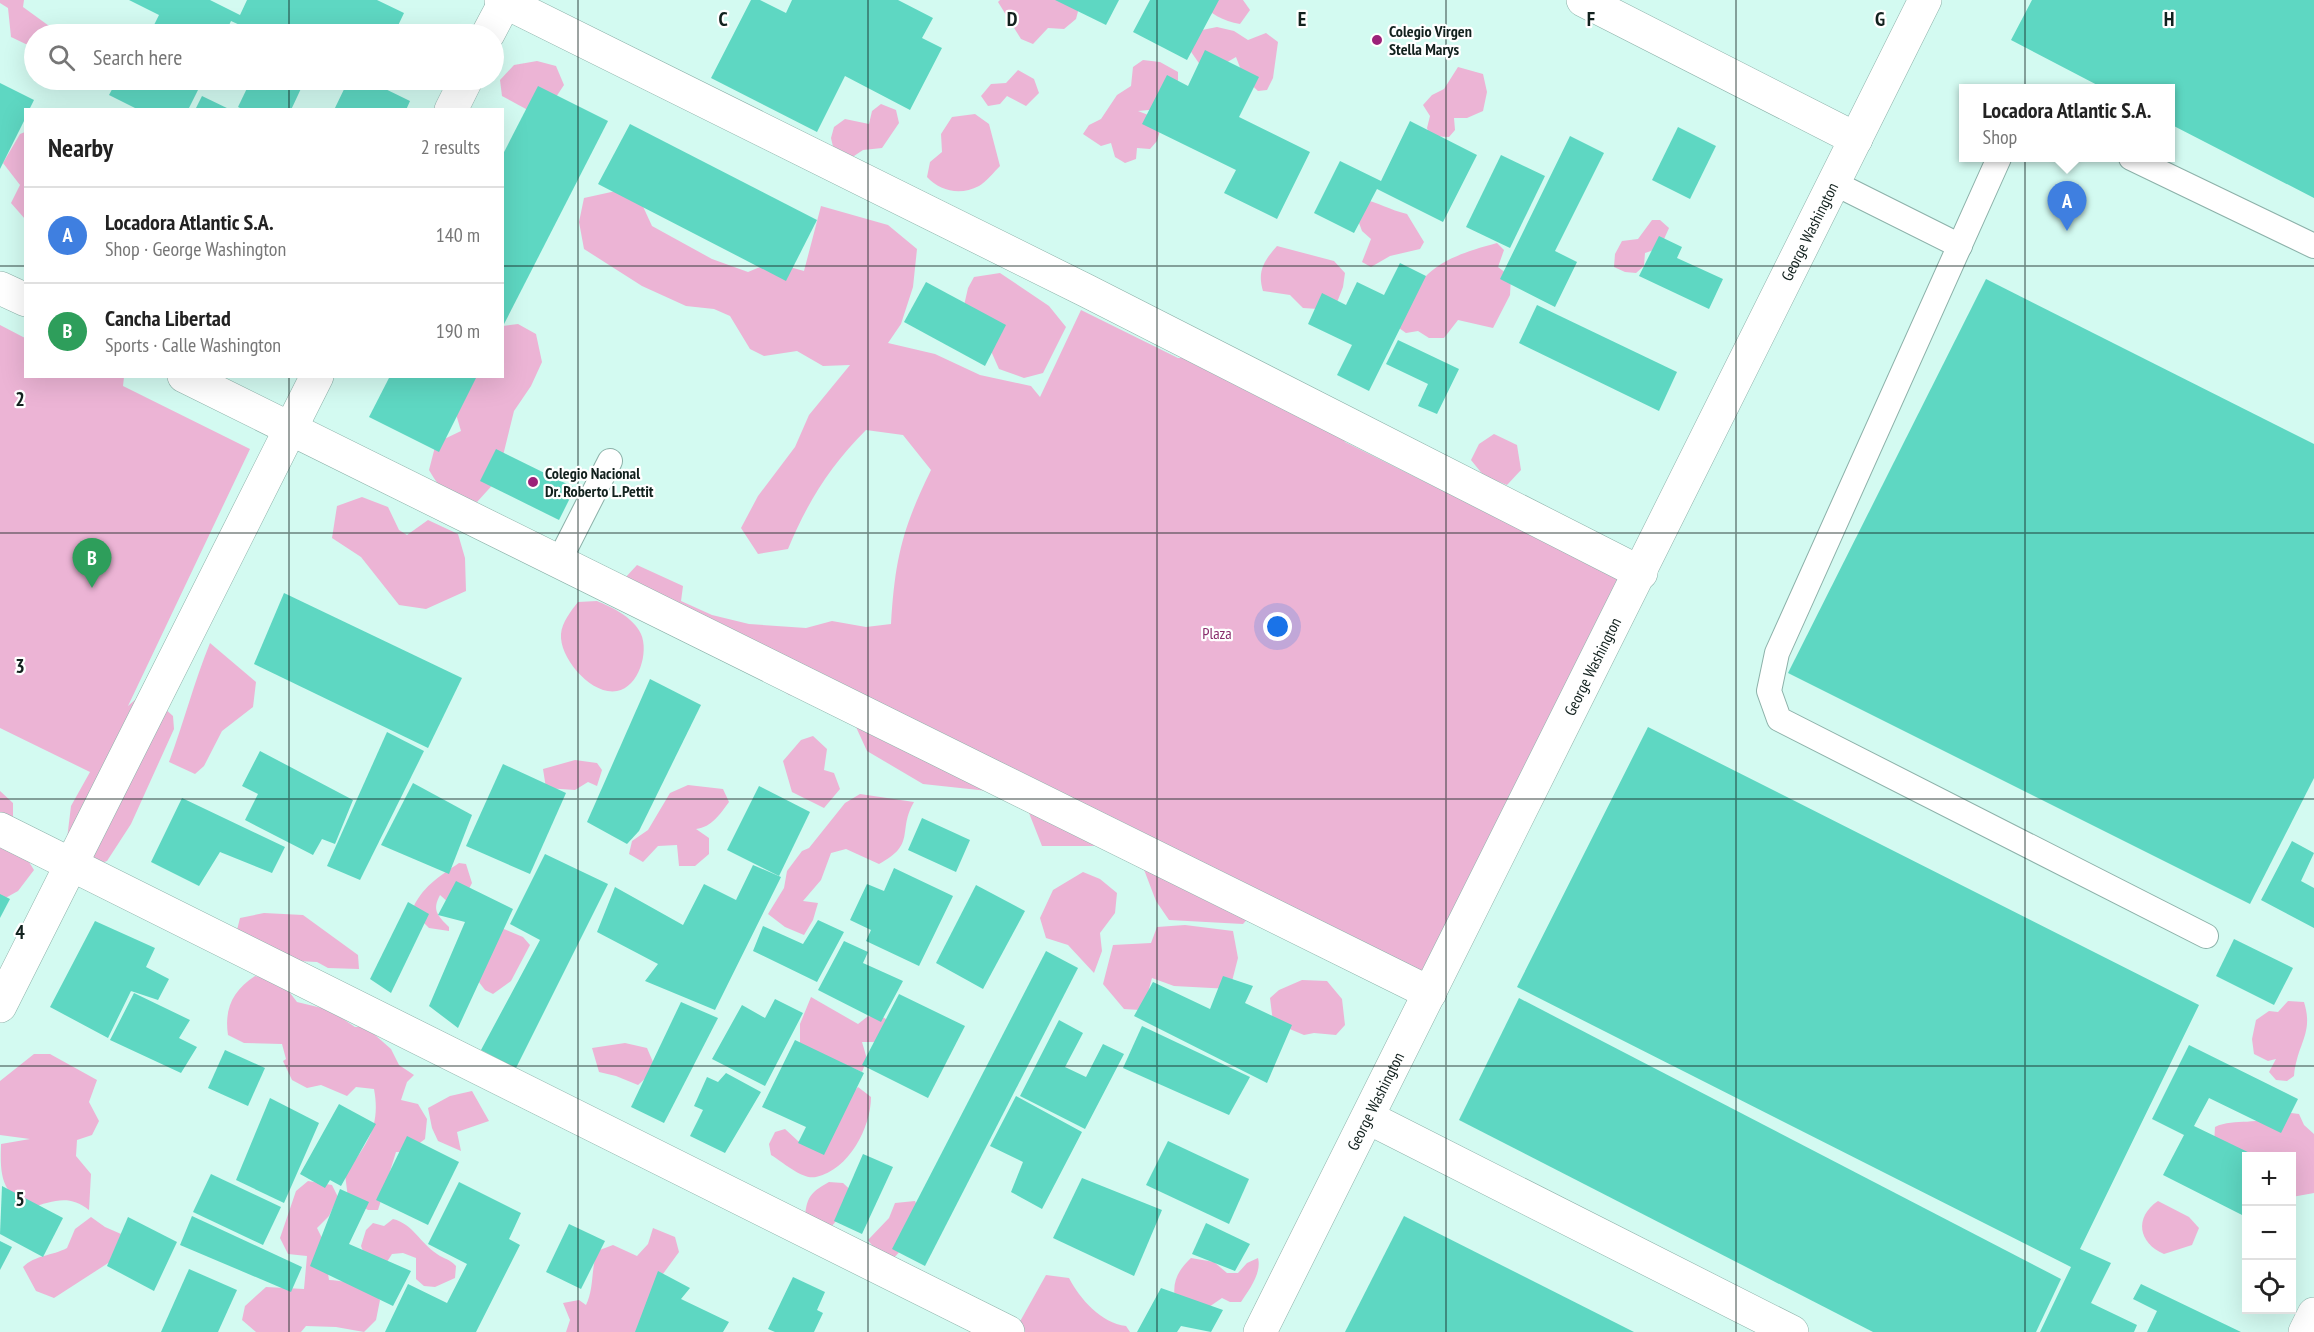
<!DOCTYPE html>
<meta charset="utf-8">
<style>
:root{--surface:#fff;--page:#f2f2f2;--text:#222;--muted:#767676;--line:#e0e0e0;--accent:#9c2179}
body{margin:0;font-family:"PT Sans Narrow",sans-serif;background:var(--page);color:var(--text)}
.controls{position:absolute;right:18px;bottom:18px;display:grid;overflow:hidden;border-radius:0px;box-shadow:0 6px 24px #0002}
.controls button{width:54px;height:54px;display:grid;place-items:center;padding:0;border:0;border-bottom:2px solid var(--line);background:var(--surface);color:var(--text);font:30px sans-serif}
.you{position:absolute;left:1278px;top:627px;width:21px;height:21px;margin:-15px;border:4px solid #fff;border-radius:50%;background:#1a73e8;box-shadow:0 0 0 9px #1a73e833}
.badge{display:grid;place-items:center;width:39px;height:39px;border-radius:50%;background:var(--accent);color:#fff;font-size:20px;font-weight:700}
.pin{position:absolute;translate:-50% -50px;filter:drop-shadow(0 2px 3px #0008)}
.pin::after{content:'';position:absolute;top:32px;width:21px;height:18px;background:inherit;clip-path:polygon(0 0,100% 0,50% 100%)}
.popup{position:absolute;left:1959px;top:84px;width:216px;height:78px;box-sizing:border-box;display:grid;place-content:center;border-radius:0px;background:var(--surface);filter:drop-shadow(0 2px 4px #0005);font-size:20px;white-space:nowrap;color:var(--muted)}
.popup b{font-size:22px;color:var(--text)}
.popup::after{content:'';position:absolute;left:50%;top:100%;margin-left:-12px;border:12px solid transparent;border-top-color:var(--surface)}
.list{margin:0;padding:0;list-style:none}
h2{display:flex;justify-content:space-between;align-items:center;height:78px;margin:0;padding:0 24px;font-size:26px}
h2 small{font-size:20px;font-weight:400;color:var(--muted)}
.list li{display:grid;grid-template-columns:39px 1fr auto;gap:18px;align-items:center;box-sizing:border-box;height:96px;padding:0 24px;border-top:2px solid var(--line)}
.list b{display:block;font-size:22px;white-space:nowrap}
.list p{margin:0;font-size:20px;white-space:nowrap;color:var(--muted)}
.list em{font-size:20px;font-style:normal;color:var(--muted)}
.icon{flex:none;width:33px;height:33px;fill:none;stroke:currentColor;stroke-width:2;stroke-linecap:round;stroke-linejoin:round}
.map{position:relative;flex:none;width:2314px;height:1332px;overflow:hidden}
.search{position:absolute;background:var(--surface);box-shadow:0 6px 24px #0002;left:24px;top:24px;width:480px;height:66px;display:flex;align-items:center;gap:15px;box-sizing:border-box;padding:0 21px;border-radius:33px;color:var(--muted);font-size:22px}
.panel{position:absolute;background:var(--surface);box-shadow:0 6px 24px #0002;left:24px;top:108px;width:480px;height:270px;border-radius:0px}
.map>svg:first-child{display:block}
.green{fill:#ecb4d5}
.building{fill:#5ed7c2}
.lines{fill:none;stroke-linecap:round;stroke-linejoin:round}
.service-casing{stroke:#8cb1a9;stroke-width:26}
.minor-casing{stroke:#8cb1a9;stroke-width:34}
.service{stroke:#fff;stroke-width:24}
.minor{stroke:#fff;stroke-width:33}
.grid{fill:none;stroke:#12211e;stroke-width:1.5;stroke-opacity:0.55}
.poi-dot{fill:#9c2179;stroke:#fff;stroke-width:2}
.labels{text-anchor:middle;dominant-baseline:central;stroke-width:4.5;stroke-linejoin:round;paint-order:stroke}
.poi-label{font-size:16px;font-weight:bold;fill:#12211e;stroke:#fff;text-anchor:start}
.street-label{font-size:16px;fill:#12211e;stroke:#fff}
.park-label{font-size:16px;fill:#8a2e6d;stroke:#fff}
.grid-label{font-size:20px;text-anchor:middle;font-weight:bold;fill:#12211e;stroke:#fff;stroke-width:4.5;stroke-linejoin:round;paint-order:stroke}
</style>
<div class="map">
<svg width="2314" height="1332" viewBox="0 0 2314 1332">
<rect width="100%" height="100%" fill="#d3faf1"/>
<g class="green">
<path d="M0 0H24L23 7 56 31 54 34H34V48L11 37 8 8 0 3Z"/>
<path d="M1000 0H1081L1076 19 1064 29 1048 28 1033 44 1021 39 998 2Z"/>
<path d="M1198 0H1243L1250 10 1240 24C1223 21 1210 14 1198 0Z"/>
<path d="M1217 27 1234 31 1248 40 1266 33 1278 42 1273 78 1267 90 1258 91 1244 78 1236 57 1217 68 1203 69 1187 46 1192 32Z"/>
<path d="M1143 60 1160 62 1178 72V93L1159 109 1138 111 1156 118 1161 127 1157 141 1150 149 1137 148 1136 159 1125 163 1115 157 1111 143 1101 146 1083 134 1089 125 1101 119 1117 95 1131 86 1133 67Z"/>
<path d="M537 61 556 66 564 85 550 106 537 115 502 96 500 80 514 65Z"/>
<path d="M1458 67 1483 74 1487 92 1483 111 1467 118H1454L1455 130 1449 137 1430 136 1427 128 1430 116 1423 105 1432 95 1444 89Z"/>
<path d="M1018 70 1034 79 1039 93 1026 106 1007 96 1000 104 988 106 981 96 991 84 1006 83Z"/>
<path d="M881 104 896 110 899 123 882 148 863 150 851 158 834 151 831 138 834 127 845 119 869 124 872 111Z"/>
<path d="M975 114 989 124 1000 166C994 172 986 182 979 186 960 196 940 191 927 177L930 162 942 152 941 134 952 117Z"/>
<path d="M25 132V219L11 203 20 185 3 163 20 134Z"/>
<path d="M634 187 652 226 712 259 748 272 772 262 804 271 821 206 888 225 917 249 913 287 901 324 888 343 935 354 980 375 1031 386 1040 397 1081 310 1178 358H1189L1340 430 1345 442 1634 586 1430 993 1258 907 1243 924 1169 920 1156 901 1143 867 1120 839 1093 846H1042L1029 813 1034 796 923 784 867 751 856 727 815 700 789 695 625 578 637 565 683 586 681 601 712 615 749 624 806 628 832 621 866 627 891 624C895 559 902 529 931 470L903 435 866 430C830 466 807 503 788 549L758 554 741 528 758 496 795 447 809 415 850 365 823 366 797 351 764 356 750 349 730 316 714 309 686 306 642 286 584 249 579 222 584 198Z"/>
<path d="M1361 199C1378 202 1390 210 1407 214L1424 242 1420 249 1390 256 1371 267 1362 262 1371 239 1362 231 1355 212Z"/>
<path d="M1652 220H1660L1669 228 1660 248 1645 253 1644 266 1636 273 1625 272 1614 267 1615 254 1622 241 1638 239Z"/>
<path d="M1497 243 1504 250 1498 267 1511 277 1510 295 1493 328 1458 320 1444 338H1429L1418 331 1406 333 1392 323C1424 270 1437 259 1497 243Z"/>
<path d="M1277 246 1334 261 1345 273 1343 287 1336 305 1318 309 1303 308 1290 295 1263 291C1257 271 1264 261 1277 246Z"/>
<path d="M1000 273 1049 306 1066 327 1043 373 1024 378 999 369 987 342 963 310 968 288 974 277Z"/>
<path d="M518 324 536 334 542 362 531 386 514 411 497 480 477 502C450 497 442 493 429 470L436 443 461 431 453 404 464 377 502 376 503 326Z"/>
<path d="M0 325 25 338 26 376 124 377 123 386 250 449 128 706 145 691 173 716 174 729 131 824 107 861 91 867 67 839 71 806 90 772 0 728Z"/>
<path d="M1494 434 1517 445 1521 470 1507 485 1484 476 1471 460 1479 444Z"/>
<path d="M362 497 388 507 399 530 407 535 428 520 458 534 465 558 466 591 426 609 399 605 361 557 332 538 337 506Z"/>
<path d="M597 601C612 607 634 618 641 634 649 652 639 687 617 691 592 696 559 658 561 634 562 622 571 611 578 602Z"/>
<path d="M210 643 256 682 253 707 222 731 204 766 195 774 169 762C184 722 194 682 210 643Z"/>
<path d="M813 736 827 749 824 770 834 773 840 789 824 808 792 792 783 761 801 740Z"/>
<path d="M575 760 597 763 602 770 597 786 588 782 575 790 546 788 543 769Z"/>
<path d="M688 785 723 789 729 802C720 814 712 827 696 829L709 838V854L695 866H679L677 845 658 846 643 862 629 854 632 841 648 830 670 793Z"/>
<path d="M0 791 13 803V817L2 838 24 854 34 870 18 891 0 901Z"/>
<path d="M860 794 914 802C897 831 917 844 879 864L846 849 831 853 821 880 803 901 818 903 813 920 804 935 785 927 768 914 784 888 787 871 802 851 809 848 845 803Z"/>
<path d="M459 863 466 864 472 883 464 898 449 903 440 895C432 910 437 915 449 927V931L429 928 412 911C420 888 440 876 459 863Z"/>
<path d="M1083 872 1100 879 1117 893 1115 913 1100 933 1102 951 1094 973 1068 945 1046 938 1040 918 1053 890Z"/>
<path d="M264 913 303 915 358 955 359 969 328 968 317 962 298 961 237 930 240 918Z"/>
<path d="M1185 925 1233 931 1238 958 1230 989 1174 986 1152 978 1145 1003 1140 1010 1124 1009 1103 984 1113 945 1151 943 1157 927Z"/>
<path d="M499 927 523 937 530 945 511 981 493 994 485 990 475 977Z"/>
<path d="M255 976 272 980 287 989 297 1002 330 1010 355 1027H366L391 1049 399 1065 414 1075 407 1082 401 1100 418 1104 427 1119 425 1139 408 1152H396L378 1210H368L348 1198 345 1174C367 1144 381 1127 374 1089L356 1087 347 1096 321 1085 307 1088 292 1080 283 1061 286 1059 282 1044 244 1043 228 1035C224 1009 233 990 255 976Z"/>
<path d="M1302 980 1327 981 1342 999 1345 1025 1336 1035 1314 1033 1304 1035 1273 1022 1270 998 1279 990Z"/>
<path d="M811 997 858 1024 867 1017 877 1014 895 1024 881 1042H862L867 1059 862 1072 800 1045V1024Z"/>
<path d="M2288 1001 2304 1002C2314 1034 2297 1043 2294 1076L2287 1081 2276 1080 2269 1072 2276 1059 2268 1061 2254 1054 2252 1039 2256 1020 2269 1011 2278 1012Z"/>
<path d="M625 1043 647 1048 653 1062 648 1076 638 1085 616 1076 599 1072 592 1048Z"/>
<path d="M34 1054H50L97 1080 89 1102 99 1121 92 1135 77 1140 76 1156 91 1174 89 1210C69 1194 53 1201 30 1208 1 1192 0 1176 1 1144L30 1139 0 1135V1081Z"/>
<path d="M858 1087 871 1097C871 1127 849 1170 816 1177 802 1180 783 1162 771 1155L769 1144 775 1132 785 1129 798 1141 816 1146 847 1098Z"/>
<path d="M472 1091 489 1121 457 1132 461 1151 438 1141 432 1128 428 1108 450 1096Z"/>
<path d="M2278 1111 2299 1114 2304 1125 2314 1134V1193L2292 1197V1156H2246V1166L2240 1157 2214 1145 2215 1127C2235 1117 2260 1128 2278 1111Z"/>
<path d="M308 1181 332 1185 338 1197 329 1216 317 1228 323 1240 329 1280C352 1282 365 1283 380 1300L376 1320 364 1332 336 1327 306 1326 301 1332H256L242 1320 245 1306 266 1287 304 1289 307 1256 288 1254 280 1238 296 1191Z"/>
<path d="M829 1182 843 1183 857 1196 826 1233 804 1223C807 1199 807 1194 829 1182Z"/>
<path d="M915 1201 920 1212 911 1239 892 1260 879 1255 868 1240 889 1218 895 1203Z"/>
<path d="M2158 1201 2189 1217 2199 1228 2192 1245 2164 1254C2138 1243 2134 1217 2158 1201Z"/>
<path d="M91 1217 105 1227 128 1237 119 1256 54 1298 36 1291 23 1267C35 1255 52 1256 67 1248L75 1229Z"/>
<path d="M393 1219C413 1224 420 1243 437 1254 444 1259 450 1259 456 1266L455 1278 435 1287 424 1286 416 1279V1258L403 1253 392 1254 385 1265 366 1259 361 1246 366 1230 373 1223 384 1226Z"/>
<path d="M653 1228 675 1237 679 1252 660 1278 648 1332H566L570 1320 563 1303 579 1300 586 1305C594 1289 591 1269 597 1251L613 1245 637 1256 648 1244Z"/>
<path d="M1191 1258 1214 1262 1227 1273H1238L1247 1263 1258 1258C1262 1273 1249 1290 1241 1302H1230L1222 1298 1206 1309 1175 1299C1172 1282 1178 1270 1191 1258Z"/>
<path d="M1046 1275 1069 1278C1080 1299 1101 1323 1126 1326L1130 1332H1020L1018 1325Z"/>
</g>
<g class="building">
<path d="M129 0H210L240 15 247 0H377L404 13 394 34H259L231 21 225 34H157L151 31 159 15Z"/>
<path d="M751 0H760L786 13 792 0H898L933 18 922 38 942 48 910 110 845 76 817 132 711 78Z"/>
<path d="M1055 0H1119L1106 25Z"/>
<path d="M1150 0H1219L1187 60 1133 32Z"/>
<path d="M2032 0H2314V198L2170 124V88H2103L2011 40Z"/>
<path d="M1205 50 1259 77 1239 117 1310 152 1277 219 1224 193 1236 170 1142 124 1167 75 1188 86Z"/>
<path d="M117 80H203L188 110H139L109 95Z"/>
<path d="M251 80H305L291 110H244L238 107Z"/>
<path d="M345 80H372L371 82 410 101 406 110H334L348 81Z"/>
<path d="M0 83 34 100 29 110H26V117L0 169Z"/>
<path d="M538 86 608 121 502 328V156Z"/>
<path d="M202 96 231 110H195Z"/>
<path d="M1410 121 1477 155 1443 222 1377 189 1354 233 1314 213 1340 161 1381 181Z"/>
<path d="M630 124 817 220 786 281 598 184Z"/>
<path d="M1678 127 1716 146 1690 199 1652 180Z"/>
<path d="M1570 136 1604 153 1555 251 1577 262 1555 307 1500 279Z"/>
<path d="M1501 155 1545 176 1510 248 1466 227Z"/>
<path d="M1659 236 1682 247 1677 258 1723 279 1709 309 1639 276Z"/>
<path d="M1400 263 1426 276 1369 391 1337 375 1352 345 1308 324 1322 293 1346 305 1357 282 1384 295Z"/>
<path d="M1986 279 2314 444V778L2250 904 1788 673Z"/>
<path d="M926 282 1006 325 985 366 904 322Z"/>
<path d="M1537 305 1677 372 1659 411 1519 343Z"/>
<path d="M1398 340 1459 369 1437 414 1418 406 1428 384 1386 364Z"/>
<path d="M390 376H477L439 452 369 417Z"/>
<path d="M496 449 575 488 559 520 480 481Z"/>
<path d="M284 593 462 678 428 748 254 664Z"/>
<path d="M650 679 701 705 639 831 627 844 587 822Z"/>
<path d="M1648 727 2199 1005 2080 1249 2111 1263 2091 1303 2137 1325 2134 1332H2040L2071 1267 1517 987Z"/>
<path d="M387 732 424 751 360 880 327 866Z"/>
<path d="M260 751 353 800 335 844 322 839 313 855 245 820 258 794 242 786Z"/>
<path d="M503 764 566 793 530 874 466 846Z"/>
<path d="M413 783 472 815 449 874 381 845Z"/>
<path d="M759 786 810 812 779 876 727 850Z"/>
<path d="M182 798 285 847 272 873 220 852 199 886 151 862Z"/>
<path d="M922 818 970 840 956 872 908 850Z"/>
<path d="M2292 841 2314 853 2301 881 2314 888V928L2261 900Z"/>
<path d="M545 854 608 884 516 1068 481 1050 540 940 510 924Z"/>
<path d="M753 865 781 877 715 1010 645 981 658 964 597 932 615 887 683 925 704 884 736 900Z"/>
<path d="M894 868 953 896 919 966 866 941 871 930 850 920 867 884 884 891Z"/>
<path d="M456 881 513 909 458 1028 429 1006 465 922 438 915Z"/>
<path d="M976 885 1025 911 983 989 936 963Z"/>
<path d="M0 894 10 899 0 918Z"/>
<path d="M408 902 429 914 391 993 370 979Z"/>
<path d="M818 920 844 932 817 982 753 951 763 926 803 944Z"/>
<path d="M95 921 155 948 146 967 169 979 158 1000 128 990 131 991 108 1038 50 1007Z"/>
<path d="M2234 939 2293 968 2274 1005 2216 976Z"/>
<path d="M844 941 868 952 863 963 903 981 881 1022 818 990Z"/>
<path d="M1046 951 1078 968 925 1266 892 1249Z"/>
<path d="M1223 976 1253 986 1245 1003 1292 1025 1267 1083 1134 1016 1153 982 1210 1009Z"/>
<path d="M134 993 190 1020 179 1038 197 1047 181 1073 110 1040Z"/>
<path d="M899 994 965 1026 928 1098 862 1065Z"/>
<path d="M1519 998 2061 1279 2036 1332H1873L1459 1120Z"/>
<path d="M775 999 803 1013 765 1086 712 1059 742 1005 765 1018Z"/>
<path d="M681 1002 718 1018 664 1123 631 1107Z"/>
<path d="M1059 1020 1083 1033 1065 1067 1086 1077 1103 1044 1124 1054 1085 1129 1020 1096Z"/>
<path d="M1142 1026 1250 1077 1229 1115 1123 1068Z"/>
<path d="M795 1040 864 1073 824 1155 798 1143 806 1127 762 1107Z"/>
<path d="M2189 1045 2298 1099 2281 1133 2209 1098 2194 1126 2256 1156H2246V1217L2163 1175 2184 1135 2152 1119Z"/>
<path d="M225 1050 265 1068 248 1106 208 1088Z"/>
<path d="M726 1073 761 1092 725 1153 690 1136 703 1110 694 1106 707 1077 718 1082Z"/>
<path d="M1016 1096 1082 1132 1042 1209 1011 1192 1023 1162 990 1146Z"/>
<path d="M270 1098 319 1123 284 1203 236 1180Z"/>
<path d="M339 1104 376 1124 341 1186 330 1180 325 1188 300 1174Z"/>
<path d="M407 1136 459 1162 428 1225 376 1200Z"/>
<path d="M1168 1141 1249 1179 1229 1224 1146 1185Z"/>
<path d="M863 1154 893 1167 862 1234 834 1221Z"/>
<path d="M211 1174 281 1207 263 1245 193 1212Z"/>
<path d="M1082 1178 1162 1210 1134 1276 1053 1238Z"/>
<path d="M459 1182 521 1213 509 1239 520 1245 476 1332H385L408 1284 447 1303 467 1264 428 1244Z"/>
<path d="M2 1186 63 1218 43 1257 0 1234Z"/>
<path d="M340 1189 369 1202 349 1244 411 1271 393 1306 310 1266Z"/>
<path d="M192 1216 302 1267 291 1292 180 1245Z"/>
<path d="M1404 1216 1634 1332H1345Z"/>
<path d="M128 1217 177 1242 154 1291 107 1266Z"/>
<path d="M1206 1223 1250 1244 1235 1271 1192 1254Z"/>
<path d="M569 1224 605 1241 581 1289 546 1272Z"/>
<path d="M0 1241 12 1247 0 1270Z"/>
<path d="M189 1269 237 1290 218 1332H161Z"/>
<path d="M658 1271 690 1288 681 1299 729 1322 723 1332H635Z"/>
<path d="M793 1277 825 1292 817 1310 823 1313 814 1332H775L768 1329Z"/>
<path d="M2141 1284 2241 1332H2147L2157 1311 2133 1299Z"/>
<path d="M1161 1288 1223 1310 1211 1332 1181 1326 1177 1332H1137Z"/>
</g>
<g class="lines">
<g class="service-casing">
<g id="service">
<path d="M1999 158 1777 653 1769 691 1779 719 2206 936"/>
<path d="M2131 158 2314 246"/>
<path d="M1834 183 1960 246"/>
<path d="M559 561 610 461"/>
</g>
</g>
<g class="minor-casing">
<g id="minor">
<path d="M501 0 1087 291 1641 573"/>
<path d="M1583 0 1856 139"/>
<path d="M488 34 506 0"/>
<path d="M451 110 466 80"/>
<path d="M0 288 26 300"/>
<path d="M184 376 1430 993"/>
<path d="M0 829 1008 1332"/>
<path d="M0 1006 317 376"/>
<path d="M1369 1118 1792 1332"/>
<path id="s1" d="M1260 1332 1925 0"/>
<path d="M2305 1332 2314 1314"/>
</g>
</g>
<use href="#service" class="service"/>
<use href="#minor" class="minor"/>
</g>
<path class="grid" d="M289 0V34M578 0V1332M868 0V1332M1157 0V1332M1446 0V1332M1736 0V1332M2025 0V1332M289 80V110M0 266H26M502 266H2314M289 376V1332M0 533H2314M0 799H2314M0 1066H2314"/>
<g class="poi-dot">
<circle cx="1377" cy="40" r="6"/>
<circle cx="533" cy="482" r="6"/>
</g>
<g class="labels">
<g class="poi-label">
<text x="1389" y="31">Colegio Virgen<tspan x="1389" dy="18">Stella Marys</tspan></text>
<text x="545" y="473">Colegio Nacional<tspan x="545" dy="18">Dr. Roberto L.Pettit</tspan></text>
</g>
<g class="street-label">
<text stroke="none"><textPath href="#s1" startOffset="1230">George Washington</textPath></text>
<text stroke="none"><textPath href="#s1" startOffset="744">George Washington</textPath></text>
<text stroke="none"><textPath href="#s1" startOffset="258">George Washington</textPath></text>
</g>
<g class="park-label">
<text x="1217" y="633">Plaza</text>
</g>
</g>
<g class="grid-label">
<text x="723" y="26">C</text>
<text x="1012" y="26">D</text>
<text x="1302" y="26">E</text>
<text x="1591" y="26">F</text>
<text x="1880" y="26">G</text>
<text x="2169" y="26">H</text>
<text x="20" y="406">2</text>
<text x="20" y="673">3</text>
<text x="20" y="939">4</text>
<text x="20" y="1206">5</text>
</g>
</svg>
<div class="controls">
<button>+</button>
<button>−</button>
<button><svg class="icon" aria-label="locate" viewBox="0 0 24 24"><circle cx="12" cy="12" r="6"/><path d="M12 2v4M12 18v4M2 12h4M18 12h4"/></svg></button>
</div>
<div class="you"></div>
<div class="pin badge" style="left:2067px;top:231px;background:#3f7fe0">A</div>
<div class="popup"><b>Locadora Atlantic S.A.</b>Shop</div>
<div class="pin badge" style="left:92px;top:588px;background:#2e9e5b">B</div>
<div class="search"><svg class="icon" aria-label="search" viewBox="0 0 24 24"><circle cx="10" cy="10" r="6"/><path d="M15 15l6 6"/></svg>Search here</div>
<section class="panel">
<h2>Nearby<small>2 results</small></h2>
<ul class="list">
<li><span class="badge" style="background:#3f7fe0">A</span><div><b>Locadora Atlantic S.A.</b><p>Shop · George Washington</p></div><em>140 m</em></li>
<li><span class="badge" style="background:#2e9e5b">B</span><div><b>Cancha Libertad</b><p>Sports · Calle Washington</p></div><em>190 m</em></li>
</ul>
</section>
</div>
